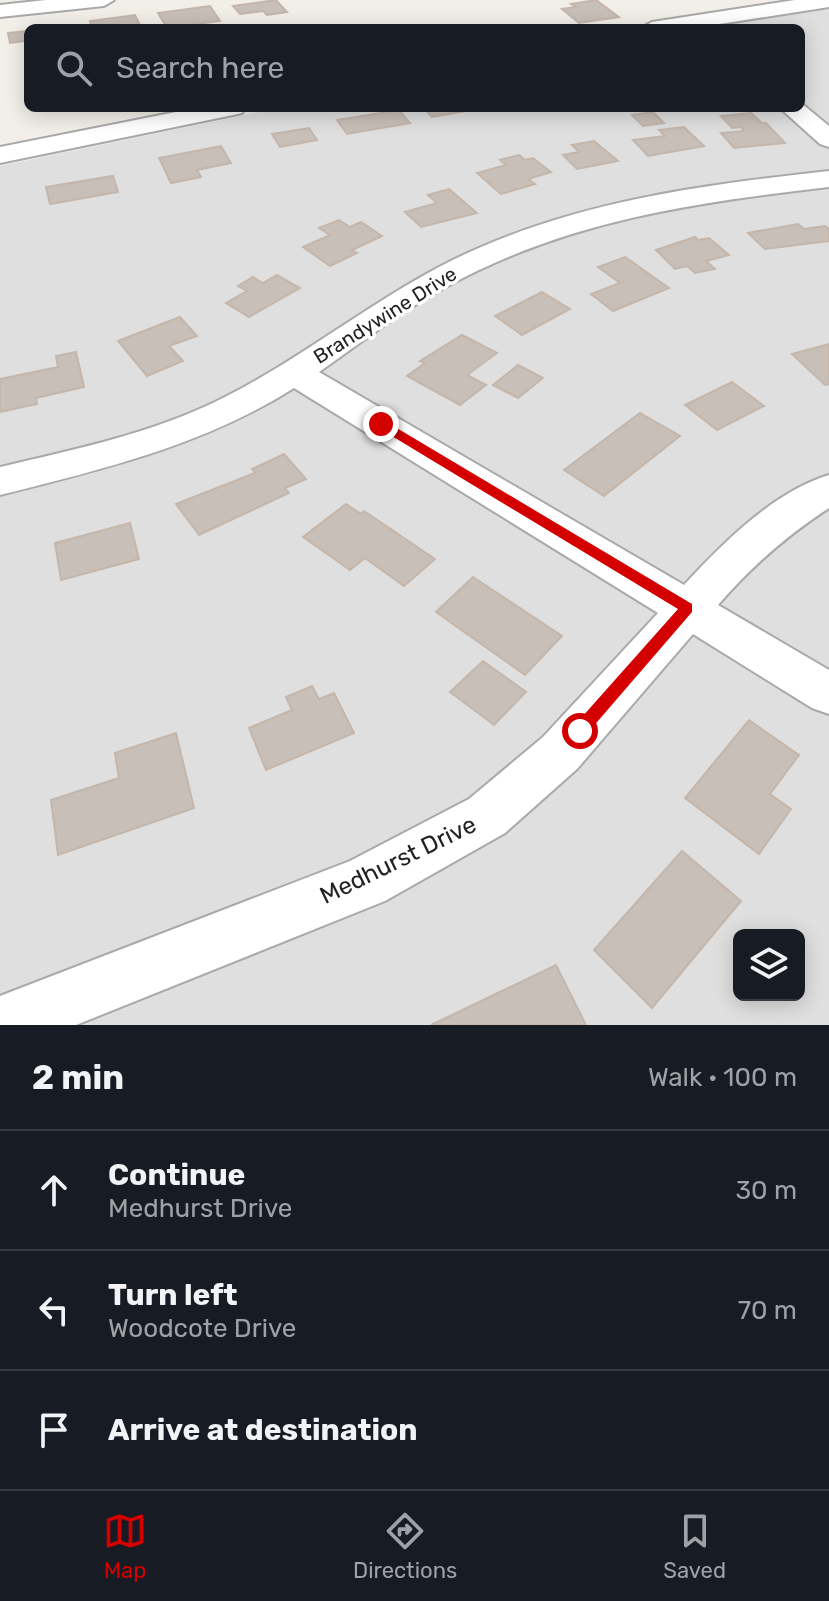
<!DOCTYPE html>
<meta charset="utf-8">
<style>
:root{--surface:#171b24;--page:#242831;--text:#f1f3f6;--muted:#9ea1a6;--line:#363941;--accent:#d40000}
body{margin:0;font-family:Rubik,sans-serif;background:var(--page);color:var(--text)}
.controls{position:absolute;right:24px;bottom:24px;display:grid;overflow:hidden;border-radius:12px;box-shadow:0 4px 20px #0003}
.controls button{width:72px;height:72px;display:grid;place-items:center;padding:0;border:0;border-bottom:2px solid var(--line);background:var(--surface);color:var(--text);font:40px sans-serif}
.stop{position:absolute;width:24px;height:24px;margin:-18px;border:6px solid #d40000;border-radius:50%;background:#fff}
.stop.end{background:#d40000;border-color:#fff;box-shadow:0 2px 8px #0008}
.list{margin:0;padding:0;list-style:none}
h2{display:flex;justify-content:space-between;align-items:center;height:104px;margin:0;padding:0 32px;font-size:34px}
h2 small{font-size:26px;font-weight:400;color:var(--muted)}
.list li{display:grid;grid-template-columns:52px 1fr auto;gap:24px;align-items:center;box-sizing:border-box;height:120px;padding:0 32px;border-top:2px solid var(--line)}
.list b{display:block;font-size:30px;white-space:nowrap}
.list p{margin:0;font-size:26px;white-space:nowrap;color:var(--muted)}
.list em{font-size:26px;font-style:normal;color:var(--muted)}
.icon{flex:none;width:44px;height:44px;fill:none;stroke:currentColor;stroke-width:2;stroke-linecap:round;stroke-linejoin:round}
.map{position:relative;flex:none;width:829px;height:1025px;overflow:hidden}
.search{position:absolute;background:var(--surface);box-shadow:0 4px 20px #0003;left:24px;right:24px;top:24px;height:88px;display:flex;align-items:center;gap:20px;box-sizing:border-box;padding:0 28px;border-radius:12px;color:var(--muted);font-size:30px}
.sheet{height:464px;background:var(--surface)}
nav{display:flex;justify-content:space-around;align-items:center;box-sizing:border-box;height:112px;border-top:2px solid var(--line);background:var(--surface);font-size:22px;color:var(--muted)}
nav a{display:grid;justify-items:center;gap:4px}
nav .on{color:var(--accent)}
.map>svg:first-child{display:block}
.residential{fill:#e0dfdf;fill-rule:evenodd}
.building{fill:#c7bfb8;stroke:#c4b6ab;stroke-width:2}
.lines{fill:none;stroke-linecap:round;stroke-linejoin:round}
.street-casing{stroke:#a9a9a9;stroke-width:4}
.street{fill:#fff;fill-rule:evenodd}
.route{fill:#d40000}
.labels{text-anchor:middle;dominant-baseline:central;stroke-width:7;stroke-linejoin:round;paint-order:stroke}
.street-label{font-size:20px;fill:#222;stroke:#fff}
.near-street-label{font-size:24px;fill:#222;stroke:#fff}
</style>
<div class="map">
<svg width="829" height="1025" viewBox="0 0 829 1025">
<rect width="100%" height="100%" fill="#f2efe9"/>
<path class="residential" d="M829 7V1025H0V166L279 108H801V28H697ZM739 935H799V995H739Z"/>
<g class="building">
<path d="M276 0 287 12 267 15 263 11 240 14 233 6Z"/>
<path d="M596 0 619 17 579 23 562 9 576 7 571 4Z"/>
<path d="M210 6 220 21 167 28 158 13Z"/>
<path d="M135 15 140 25 92 28 90 21Z"/>
<path d="M28 31V45L24 41 10 43 8 33Z"/>
<path d="M424 108H483L432 117Z"/>
<path d="M399 110 410 123 347 134 337 120Z"/>
<path d="M653 112 664 123 643 126 632 115Z"/>
<path d="M751 113 762 123H766L785 143 734 148 721 133 744 131 741 127 732 128 721 116Z"/>
<path d="M684 127 704 146 648 156 633 140 665 136 659 130Z"/>
<path d="M309 128 317 140 280 147 272 134Z"/>
<path d="M594 141 618 161 577 169 563 155 579 152 572 145Z"/>
<path d="M221 146 231 163 197 170 201 177 171 183 159 158Z"/>
<path d="M519 155 525 160 533 158 551 172 528 179 535 184 501 194 477 173 506 165 500 160Z"/>
<path d="M113 176 118 192 50 204 46 187Z"/>
<path d="M449 189 477 213 421 227 405 212 437 203 428 195Z"/>
<path d="M339 220 350 227 361 222 382 236 352 250 357 253 330 266 303 247 330 235 319 228Z"/>
<path d="M798 224 804 229 825 226 829 229V241L765 249 748 233Z"/>
<path d="M695 237 698 240 709 238 729 255 706 261 715 269 695 273 687 266 675 269 656 250Z"/>
<path d="M625 257 669 288 613 311 591 294 620 283 598 267Z"/>
<path d="M277 275 300 288 249 317 226 303 247 291 238 286 253 277 263 283Z"/>
<path d="M542 292 570 309 522 335 495 316Z"/>
<path d="M180 317 197 336 169 346 183 361 147 376 118 341Z"/>
<path d="M462 335 497 353 467 375 486 385 460 405 407 376 425 363 420 361Z"/>
<path d="M829 344V384L825 385 792 354Z"/>
<path d="M76 352 84 387 36 398 37 404 0 412V379L58 367 56 356Z"/>
<path d="M518 365 543 378 518 398 493 385Z"/>
<path d="M732 382 764 406 717 430 685 405Z"/>
<path d="M640 413 680 436 604 496 564 470Z"/>
<path d="M284 454 306 479 285 488 289 493 199 535 176 504 255 473 252 469Z"/>
<path d="M346 504 361 514 364 511 435 559 404 586 365 558 350 570 303 537Z"/>
<path d="M130 523 139 559 61 580 55 543Z"/>
<path d="M473 577 562 636 525 675 436 612Z"/>
<path d="M483 661 526 692 494 725 450 692Z"/>
<path d="M312 686 319 699 334 693 354 733 266 770 249 728 292 710 286 697Z"/>
<path d="M749 720 799 755 770 794 791 809 759 854 685 798Z"/>
<path d="M176 733 194 808 58 855 51 800 119 778 115 753Z"/>
<path d="M682 851 741 901 652 1008 594 950Z"/>
<path d="M556 965 586 1025H431Z"/>
</g>
<g class="lines">
<g class="street-casing">
<g id="street">
<path d="M46 0H114L104 6 0 17V5Z"/>
<path d="M795 0H829V7L694 28H641L652 22Z"/>
<path d="M801 103 829 126V147L820 144 780 108H801Z"/>
<path d="M196 108H245L242 113 233 115 0 163V147Z"/>
<path d="M829 171V187C693 203 568 220 446 287 401 311 361 343 319 372L684 585C722 544 773 492 829 475V508C786 536 752 566 718 605L829 670V714L812 708 693 634 577 769 505 833 385 901 76 1025H0V996L350 861 469 799 543 737 658 613 294 388C204 445 103 469 0 495V467C76 449 155 433 225 397 314 352 389 286 481 247 592 199 710 184 829 171Z"/>
</g>
</g>
<use href="#street" class="street"/>
</g>
<path class="route" d="M377 421H385L692 604V612L585 736H574V726L678 609 377 427Z"/>
<g class="labels">
<g class="street-label">
<text transform="translate(385 315) rotate(-32)">Brandywine Drive</text>
</g>
<g class="near-street-label">
<text transform="translate(398 860) rotate(-26)">Medhurst Drive</text>
</g>
</g>
</svg>
<div class="controls">
<button><svg class="icon" aria-label="layers" viewBox="0 0 24 24"><path d="M12 4l9 5-9 5-9-5zM3 14l9 5 9-5"/></svg></button>
</div>
<div class="stop" style="left:580px;top:731px"></div>
<div class="stop end" style="left:381px;top:424px"></div>
<div class="search"><svg class="icon" aria-label="search" viewBox="0 0 24 24"><circle cx="10" cy="10" r="6"/><path d="M15 15l6 6"/></svg>Search here</div>
</div>
<section class="sheet">
<h2>2 min<small>Walk · 100 m</small></h2>
<ul class="list">
<li><svg class="icon" aria-label="ahead" viewBox="0 0 24 24"><path d="M12 20V5M6 11l6-6 6 6"/></svg><div><b>Continue</b><p>Medhurst Drive</p></div><em>30 m</em></li>
<li><svg class="icon" aria-label="left" viewBox="0 0 24 24"><path d="M17 20v-9H6M10 6l-5 5 5 5"/></svg><div><b>Turn left</b><p>Woodcote Drive</p></div><em>70 m</em></li>
<li><svg class="icon" aria-label="arrive" viewBox="0 0 24 24"><path d="M6 21V4h12l-3 4 3 4H6"/></svg><div><b>Arrive at destination</b></div></li>
</ul>
</section>
<nav>
<a class="on"><svg class="icon" aria-label="map" viewBox="0 0 24 24"><path d="M3 6l6-2 6 2 6-2v14l-6 2-6-2-6 2zM9 4v14M15 6v14"/></svg>Map</a>
<a><svg class="icon" aria-label="directions" viewBox="0 0 24 24"><path d="M12 3l9 9-9 9-9-9zM9 14v-3h6M13 9l2 2-2 2"/></svg>Directions</a>
<a><svg class="icon" aria-label="saved" viewBox="0 0 24 24"><path d="M7 4h10v16l-5-4-5 4z"/></svg>Saved</a>
</nav>
